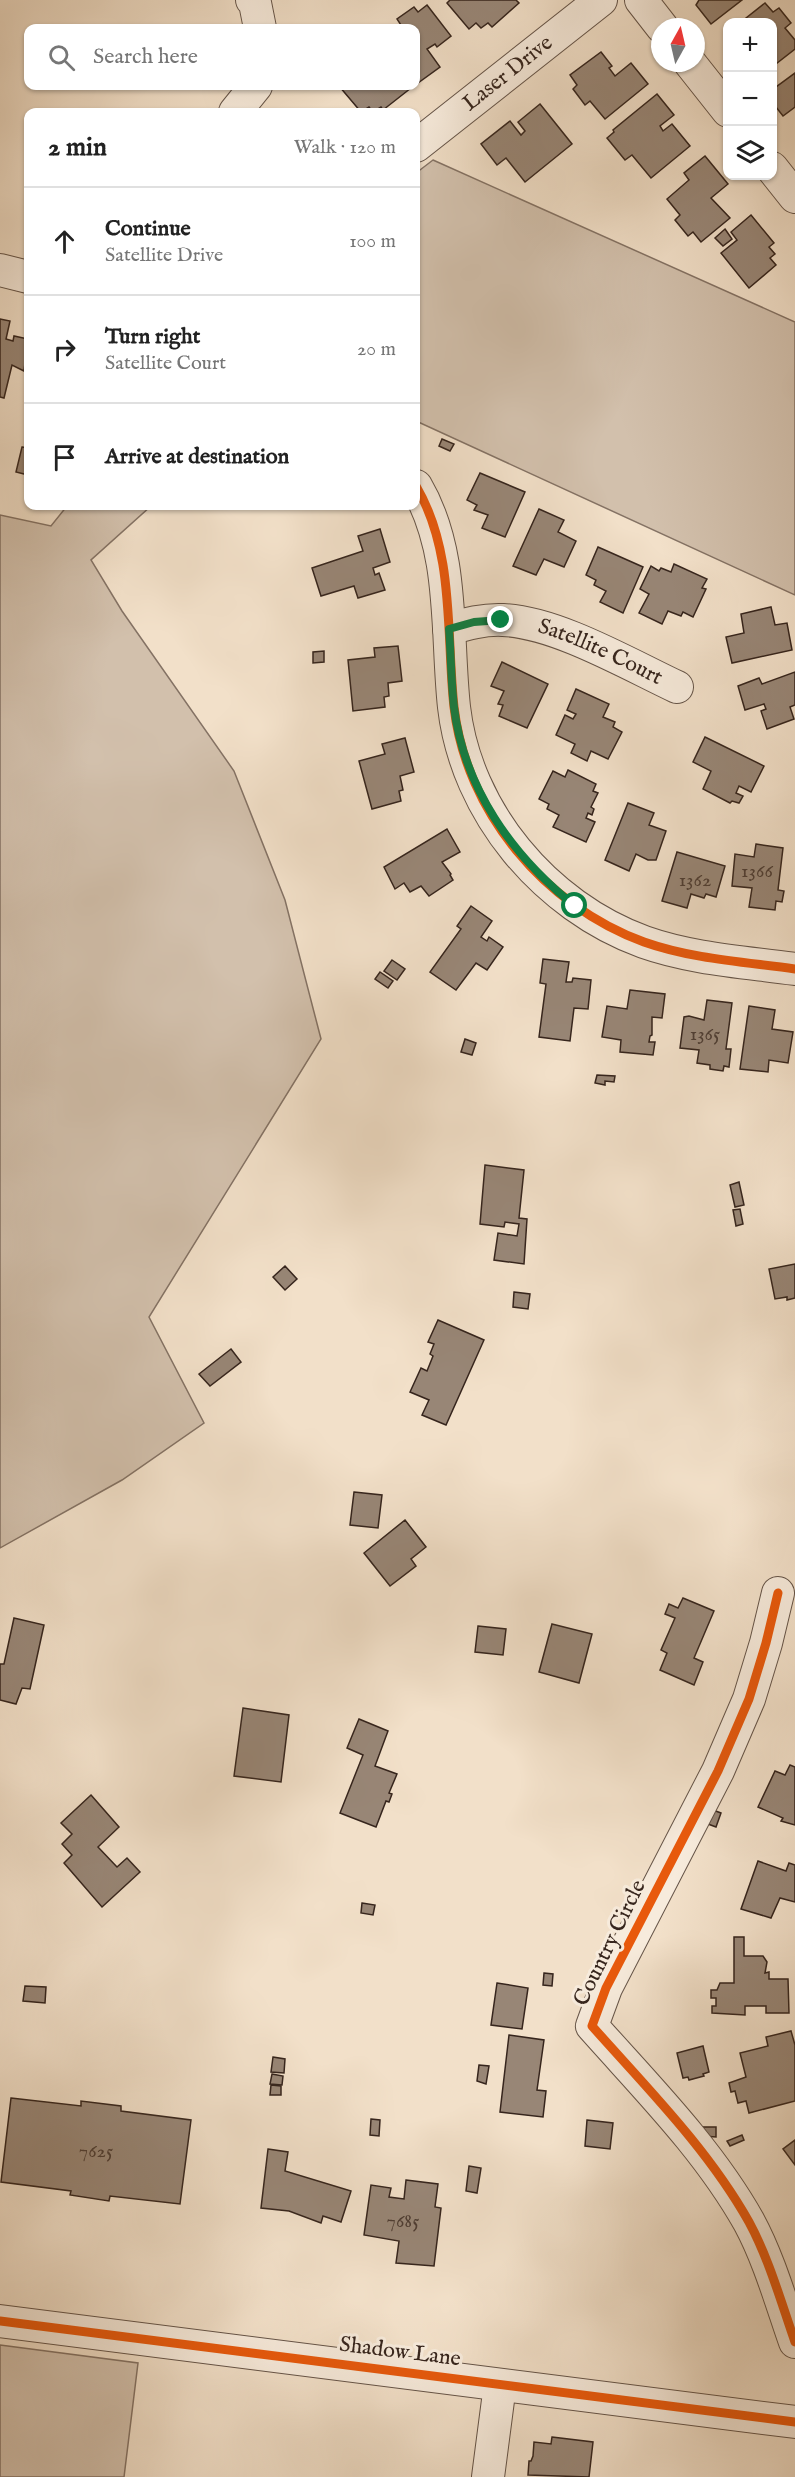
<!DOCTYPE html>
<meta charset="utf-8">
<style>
:root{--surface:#fff;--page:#f6f6f6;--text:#222;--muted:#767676;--line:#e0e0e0}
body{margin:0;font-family:"IM FELL English",serif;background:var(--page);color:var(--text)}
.controls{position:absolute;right:18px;top:18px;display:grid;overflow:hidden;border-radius:12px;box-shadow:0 2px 4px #0004}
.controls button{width:54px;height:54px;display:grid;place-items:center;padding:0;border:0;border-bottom:2px solid var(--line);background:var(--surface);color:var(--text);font:30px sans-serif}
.compass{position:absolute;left:651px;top:18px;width:54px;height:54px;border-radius:50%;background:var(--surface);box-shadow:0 2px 4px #0004;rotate:8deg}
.stop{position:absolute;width:18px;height:18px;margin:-14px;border:4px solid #0b8043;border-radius:50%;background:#fff}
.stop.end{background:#0b8043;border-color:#fff;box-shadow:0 2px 6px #0008}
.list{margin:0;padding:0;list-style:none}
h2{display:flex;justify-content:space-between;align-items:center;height:78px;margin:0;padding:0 24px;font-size:26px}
h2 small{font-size:20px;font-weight:400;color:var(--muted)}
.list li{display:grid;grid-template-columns:39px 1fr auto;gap:18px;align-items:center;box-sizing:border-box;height:108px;padding:0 24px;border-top:2px solid var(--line)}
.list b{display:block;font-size:22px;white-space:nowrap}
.list p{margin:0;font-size:20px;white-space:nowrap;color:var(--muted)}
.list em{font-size:20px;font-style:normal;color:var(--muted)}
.icon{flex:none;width:33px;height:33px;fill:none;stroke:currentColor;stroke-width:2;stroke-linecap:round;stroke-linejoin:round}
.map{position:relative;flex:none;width:795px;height:2477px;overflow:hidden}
.search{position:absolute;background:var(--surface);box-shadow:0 2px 4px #0004;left:24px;top:24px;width:396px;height:66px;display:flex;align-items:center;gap:15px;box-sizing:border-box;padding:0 21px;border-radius:12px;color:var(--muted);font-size:22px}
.panel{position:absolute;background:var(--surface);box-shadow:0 2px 4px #0004;left:24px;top:108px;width:396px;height:402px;border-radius:12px}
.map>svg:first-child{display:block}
.green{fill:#d2c0ac;stroke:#847264;stroke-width:1.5}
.building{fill:#988676;stroke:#36251d;stroke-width:1.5}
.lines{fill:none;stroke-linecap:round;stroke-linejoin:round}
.minor-casing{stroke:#655448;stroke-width:34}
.minor{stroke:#f7ebdc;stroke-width:32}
.cycleway-casing{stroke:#f7ebdc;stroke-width:13}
.cycleway{stroke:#e8590c;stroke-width:9}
.route{stroke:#0b8043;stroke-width:8}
.labels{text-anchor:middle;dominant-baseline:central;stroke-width:6;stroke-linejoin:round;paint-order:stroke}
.number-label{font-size:20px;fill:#4e3d33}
.street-label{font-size:22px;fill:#36251d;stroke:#f7ebdc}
</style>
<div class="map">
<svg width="795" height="2477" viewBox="0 0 795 2477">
<rect width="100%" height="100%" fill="#f2e0c9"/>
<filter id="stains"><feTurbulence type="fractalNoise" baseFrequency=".00333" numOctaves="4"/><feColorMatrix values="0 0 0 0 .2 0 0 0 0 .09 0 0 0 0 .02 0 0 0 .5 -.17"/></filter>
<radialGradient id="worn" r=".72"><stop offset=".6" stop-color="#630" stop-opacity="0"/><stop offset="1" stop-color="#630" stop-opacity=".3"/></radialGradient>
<g class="green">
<path d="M433 160 795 322V595L416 421V173Z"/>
<path d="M67 506H151L91 560 122 611 234 771 285 900 321 1039 149 1317 204 1423 122 1480 0 1548V515L51 526Z"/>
<path d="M0 2345 138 2363 124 2477H0Z"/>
</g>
<g class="building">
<path d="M450 0H516L519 3 492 27 488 23 481 28 476 23 469 29 447 3Z"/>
<path d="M699 0H742L711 24 696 5Z"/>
<path d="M765 3 773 12 779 8 791 23 785 28 795 40V49L772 67V22H741Z"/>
<path d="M427 5 451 36 437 47 435 44 427 49 440 67 418 83 416 80V28H397L401 25 397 19 414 7 418 12Z"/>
<path d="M601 52 612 66 609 68 615 76 631 63 648 84 605 119 590 101 585 105 573 89 577 85 570 75Z"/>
<path d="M795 73V107L783 116 772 102V90Z"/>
<path d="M339 86H409L411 88 383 110 381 107 373 112 369 107 361 112Z"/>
<path d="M657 94 674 115 660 126 663 131 672 124 690 146 651 178 632 155 625 160 607 138 614 132 613 130Z"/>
<path d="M540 104 572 144 525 182 506 158 497 165 481 144 510 121 521 135 525 131 518 122Z"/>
<path d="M705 156 728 184 711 198 730 218 701 242 693 232 688 236 675 220 680 215 667 199 689 180 684 173Z"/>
<path d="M751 215 774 243 769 247 775 254 770 258 776 265 749 288 721 253 737 240 731 232Z"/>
<path d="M725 229 732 239 723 246 715 238Z"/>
<path d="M0 319 10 321 6 339 13 341 14 336 28 339 24 371 12 365 4 398 0 397Z"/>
<path d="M442 439 454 444 450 451 439 446Z"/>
<path d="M22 447 28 448V475L16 472Z"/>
<path d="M480 473 525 492 505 537 482 528 488 515 474 510 477 505 467 500Z"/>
<path d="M539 509 564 520 558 532 576 541 564 567 544 559 536 575 513 566Z"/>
<path d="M380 529 390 562 373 568 375 575 379 573 385 590 358 598 354 586 321 596 312 568 363 551 358 536Z"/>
<path d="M598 547 643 567 623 613 600 602 606 591 594 585 596 580 586 575Z"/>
<path d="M674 564 707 579 702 588 706 589 693 617 683 612 681 616 668 611 662 624 639 613 649 594 640 589 651 566 659 571 661 568 671 572Z"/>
<path d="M771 607 775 625 787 623 792 650 732 663 726 637 744 633 741 614Z"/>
<path d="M398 646 402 681 388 683 389 696 384 697 385 707 353 711 348 660 375 657 374 648Z"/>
<path d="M324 651V662L313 663V652Z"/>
<path d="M502 662 548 684 527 728 499 716 503 705 498 704 504 691 491 686Z"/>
<path d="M795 672V705L790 707 794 719 767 729 761 711 766 709 764 704 745 710 738 686 759 678 762 684Z"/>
<path d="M576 689 609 704 603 717 615 722 613 727 622 732 608 759 591 751 587 761 571 753 575 744 556 735 565 715 573 719 576 714 567 710Z"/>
<path d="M705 737 764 766 751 792 739 786 736 793 743 796 739 803 732 801 730 803 703 789 711 771 693 762Z"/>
<path d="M405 738 414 772 400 776 403 790 399 791 401 801 372 809 359 761 385 754 382 744Z"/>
<path d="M568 770 596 784 593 791 598 793 591 807 594 809 592 815 588 813 586 818 595 822 586 842 553 827 559 815 547 809 549 804 539 799 553 771 565 777Z"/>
<path d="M628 803 654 813 649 825 666 831 656 860H648L636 854 629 871 605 860Z"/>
<path d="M447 829 460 852 442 862 451 874 450 875 453 880 429 896 421 886 410 892 404 883 395 889 384 867Z"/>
<path d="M756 844 783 848 778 890 784 891 782 902 776 901 775 910 749 907 752 888 732 886 735 854 754 857Z"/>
<path d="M677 852 725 866 716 897 706 894 704 898 691 894 687 908 662 901Z"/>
<path d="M471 906 492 921 481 937 487 941 489 937 503 947 487 970 476 963 456 990 430 972 461 929 457 926Z"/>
<path d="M543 959 569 962 566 982H572L573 978 591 980 588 1009 574 1008 570 1041 539 1037 546 984 540 983Z"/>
<path d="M392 960 405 969 397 980 384 971Z"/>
<path d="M380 972 393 981 388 988 375 979Z"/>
<path d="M630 990 665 994 662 1018 652 1017V1035L650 1036 649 1042H655L653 1055 620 1052 621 1040 602 1037 607 1006 627 1009Z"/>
<path d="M707 1000 732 1003 726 1049H731L729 1067 724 1066 723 1071 710 1069V1065L697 1063 699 1050 680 1048 684 1017 689 1016 704 1020Z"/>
<path d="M749 1006 775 1010 772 1029 793 1032 788 1063 769 1060 768 1072 740 1069Z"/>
<path d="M465 1039 476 1043 472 1055 461 1052Z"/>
<path d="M597 1075 615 1076 614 1082 605 1081V1085L595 1083Z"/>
<path d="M485 1165 524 1170 519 1218 527 1219 524 1264 494 1260 498 1233 517 1236 519 1224 505 1222 504 1227 480 1224Z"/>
<path d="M739 1182 744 1205 735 1207 730 1185Z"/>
<path d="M740 1209 743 1224 736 1226 733 1210Z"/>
<path d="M795 1264V1298L787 1300V1297L775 1299 769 1269Z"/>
<path d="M285 1266 297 1279 285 1290 273 1277Z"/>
<path d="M514 1292 530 1294 528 1309 513 1307Z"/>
<path d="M438 1320 484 1340 446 1425 422 1415 429 1400 410 1392 421 1368 427 1371 433 1356 430 1354 434 1344 428 1342Z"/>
<path d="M231 1349 241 1362 210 1386 199 1374Z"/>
<path d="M354 1492 382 1495 378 1528 350 1525Z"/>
<path d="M405 1520 426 1547 411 1559 416 1566 390 1586 364 1553Z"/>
<path d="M683 1598 714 1611 694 1658 703 1662 694 1685 660 1670 667 1653 661 1650 675 1618 665 1614 669 1604 678 1608Z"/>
<path d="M14 1618 44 1625 30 1689 22 1688 16 1704 0 1700V1664H4Z"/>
<path d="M552 1624 592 1634 579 1683 539 1672Z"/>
<path d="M478 1626 506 1629 503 1655 475 1652Z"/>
<path d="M243 1708 289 1715 281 1782 234 1776Z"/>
<path d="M359 1719 388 1731 375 1766 397 1774 389 1793 392 1794 389 1802 386 1801 376 1827 340 1813 363 1755 347 1748Z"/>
<path d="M790 1765 795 1767V1825L781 1821 783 1818 758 1807 775 1771 785 1775Z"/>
<path d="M91 1795 119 1827 98 1847 117 1867 127 1858 140 1872 102 1907 64 1863 72 1855 62 1844 72 1834 61 1823Z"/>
<path d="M713 1810 721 1813 716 1827 708 1824Z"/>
<path d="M758 1861 786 1871 789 1863 795 1865V1902L780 1898 771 1918 741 1909Z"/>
<path d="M362 1903 375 1905 373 1915 361 1913Z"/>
<path d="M734 1937H744V1956H763L767 1962 765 1973 769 1972V1979H788L789 2013H766V2006H745V2015L712 2013V2006H716V1998H711V1990H717L720 1983H734Z"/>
<path d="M544 1973 553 1974 552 1986 543 1985Z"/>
<path d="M497 1983 528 1988 522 2029 491 2025Z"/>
<path d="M25 1986 46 1987 45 2003 23 2001Z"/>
<path d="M791 2031 795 2045V2101L749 2113 746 2101 738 2103 735 2091 731 2092 729 2083 746 2077 740 2053 768 2046 766 2037Z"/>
<path d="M509 2035 544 2040 537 2090 546 2091 543 2117 500 2112Z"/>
<path d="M703 2046 709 2072 703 2074 704 2076 689 2080 688 2077 683 2078 677 2053Z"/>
<path d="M273 2057 285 2059 284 2073 271 2072Z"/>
<path d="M479 2065 489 2066 486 2084 477 2081Z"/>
<path d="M272 2074 283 2076 282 2085 270 2084Z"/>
<path d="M271 2085 281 2086V2095H270Z"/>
<path d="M11 2098 81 2106V2101L121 2106V2111L191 2120 180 2204 110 2196 109 2201 70 2195 71 2191 1 2182Z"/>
<path d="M371 2119 380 2120 379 2136 370 2135Z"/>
<path d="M587 2120 613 2123 610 2149 585 2146Z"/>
<path d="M703 2127H716V2137L703 2136Z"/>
<path d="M742 2135 744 2140 730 2146 727 2141Z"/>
<path d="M795 2140V2165L783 2149Z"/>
<path d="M268 2149 288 2152 285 2171 351 2191 341 2222 323 2216 321 2223 289 2211 261 2208Z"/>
<path d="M469 2166 481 2168 477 2193 466 2191Z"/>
<path d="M406 2180 438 2184 435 2207 441 2208 434 2266 396 2263 399 2241 364 2235 371 2185 391 2188 389 2197 404 2199Z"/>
<path d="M552 2437 593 2442 589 2477 528 2475 529 2461H531L533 2456 534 2442 551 2444Z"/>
</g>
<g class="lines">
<g class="minor-casing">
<g id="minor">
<path d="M252 0 255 3 260 28"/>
<path d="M641 0 662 27"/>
<path d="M690 63 728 111"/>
<path d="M235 112 256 86"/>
<path id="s1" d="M416 146 601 0"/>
<path d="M772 168 795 197"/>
<path d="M0 270 28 277"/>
<path d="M416 486C455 552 446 633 454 707 466 812 545 906 644 942 692 959 745 962 795 969"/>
<path id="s2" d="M449 629C466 624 484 619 503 620 556 622 628 664 677 687"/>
<path d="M778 1593 766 1643 749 1699 718 1771 606 1988 592 2026C647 2088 708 2149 749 2222 769 2259 781 2302 795 2342"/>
<path d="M0 2321 795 2422"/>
<path d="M488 2477 500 2385"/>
</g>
</g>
<use href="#minor" class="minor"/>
<g class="cycleway-casing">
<g id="cycleway">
<path d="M416 486C455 552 446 633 454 707 466 812 545 906 644 942 692 959 745 962 795 969"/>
<path d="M778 1593 766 1643 749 1699 718 1771 606 1988 592 2026C647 2088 708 2149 749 2222 769 2259 781 2302 795 2342"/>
<path d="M0 2321 795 2422"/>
</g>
</g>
<use href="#cycleway" class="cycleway"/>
</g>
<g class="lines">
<path class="route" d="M501 620 474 622 449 629C451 655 451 681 454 707 464 788 512 856 575 906"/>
</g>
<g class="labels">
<g class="number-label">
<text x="757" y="871">1366</text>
<text x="695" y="880">1362</text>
<text x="705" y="1034">1365</text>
<text x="96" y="2151">7625</text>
<text x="403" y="2221">7685</text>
</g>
<g class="street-label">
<text stroke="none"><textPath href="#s1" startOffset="117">Laser Drive</textPath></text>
<text stroke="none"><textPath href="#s2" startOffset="158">Satellite Court</textPath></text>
<text transform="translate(610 1943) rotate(-64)">Country Circle</text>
<text transform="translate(400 2352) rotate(7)">Shadow Lane</text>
</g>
</g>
<rect width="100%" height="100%" filter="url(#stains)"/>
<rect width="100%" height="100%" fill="url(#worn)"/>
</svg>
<div class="controls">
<button>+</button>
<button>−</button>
<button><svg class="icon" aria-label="layers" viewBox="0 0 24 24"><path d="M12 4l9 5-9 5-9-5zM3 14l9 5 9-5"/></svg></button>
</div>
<svg class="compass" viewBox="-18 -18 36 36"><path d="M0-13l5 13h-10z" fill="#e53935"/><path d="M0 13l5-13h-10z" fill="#767676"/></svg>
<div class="stop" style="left:575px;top:906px"></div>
<div class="stop end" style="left:501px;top:620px"></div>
<div class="search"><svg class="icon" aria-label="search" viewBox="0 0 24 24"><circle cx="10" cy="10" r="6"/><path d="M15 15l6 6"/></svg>Search here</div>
<section class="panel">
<h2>2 min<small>Walk · 120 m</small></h2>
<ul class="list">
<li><svg class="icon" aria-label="ahead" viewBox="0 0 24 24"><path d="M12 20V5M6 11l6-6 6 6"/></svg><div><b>Continue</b><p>Satellite Drive</p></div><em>100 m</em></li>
<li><svg class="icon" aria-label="right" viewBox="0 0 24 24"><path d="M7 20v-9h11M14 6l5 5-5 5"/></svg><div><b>Turn right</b><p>Satellite Court</p></div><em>20 m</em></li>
<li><svg class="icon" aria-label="arrive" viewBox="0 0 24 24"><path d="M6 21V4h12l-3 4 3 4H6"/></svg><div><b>Arrive at destination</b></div></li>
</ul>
</section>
</div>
